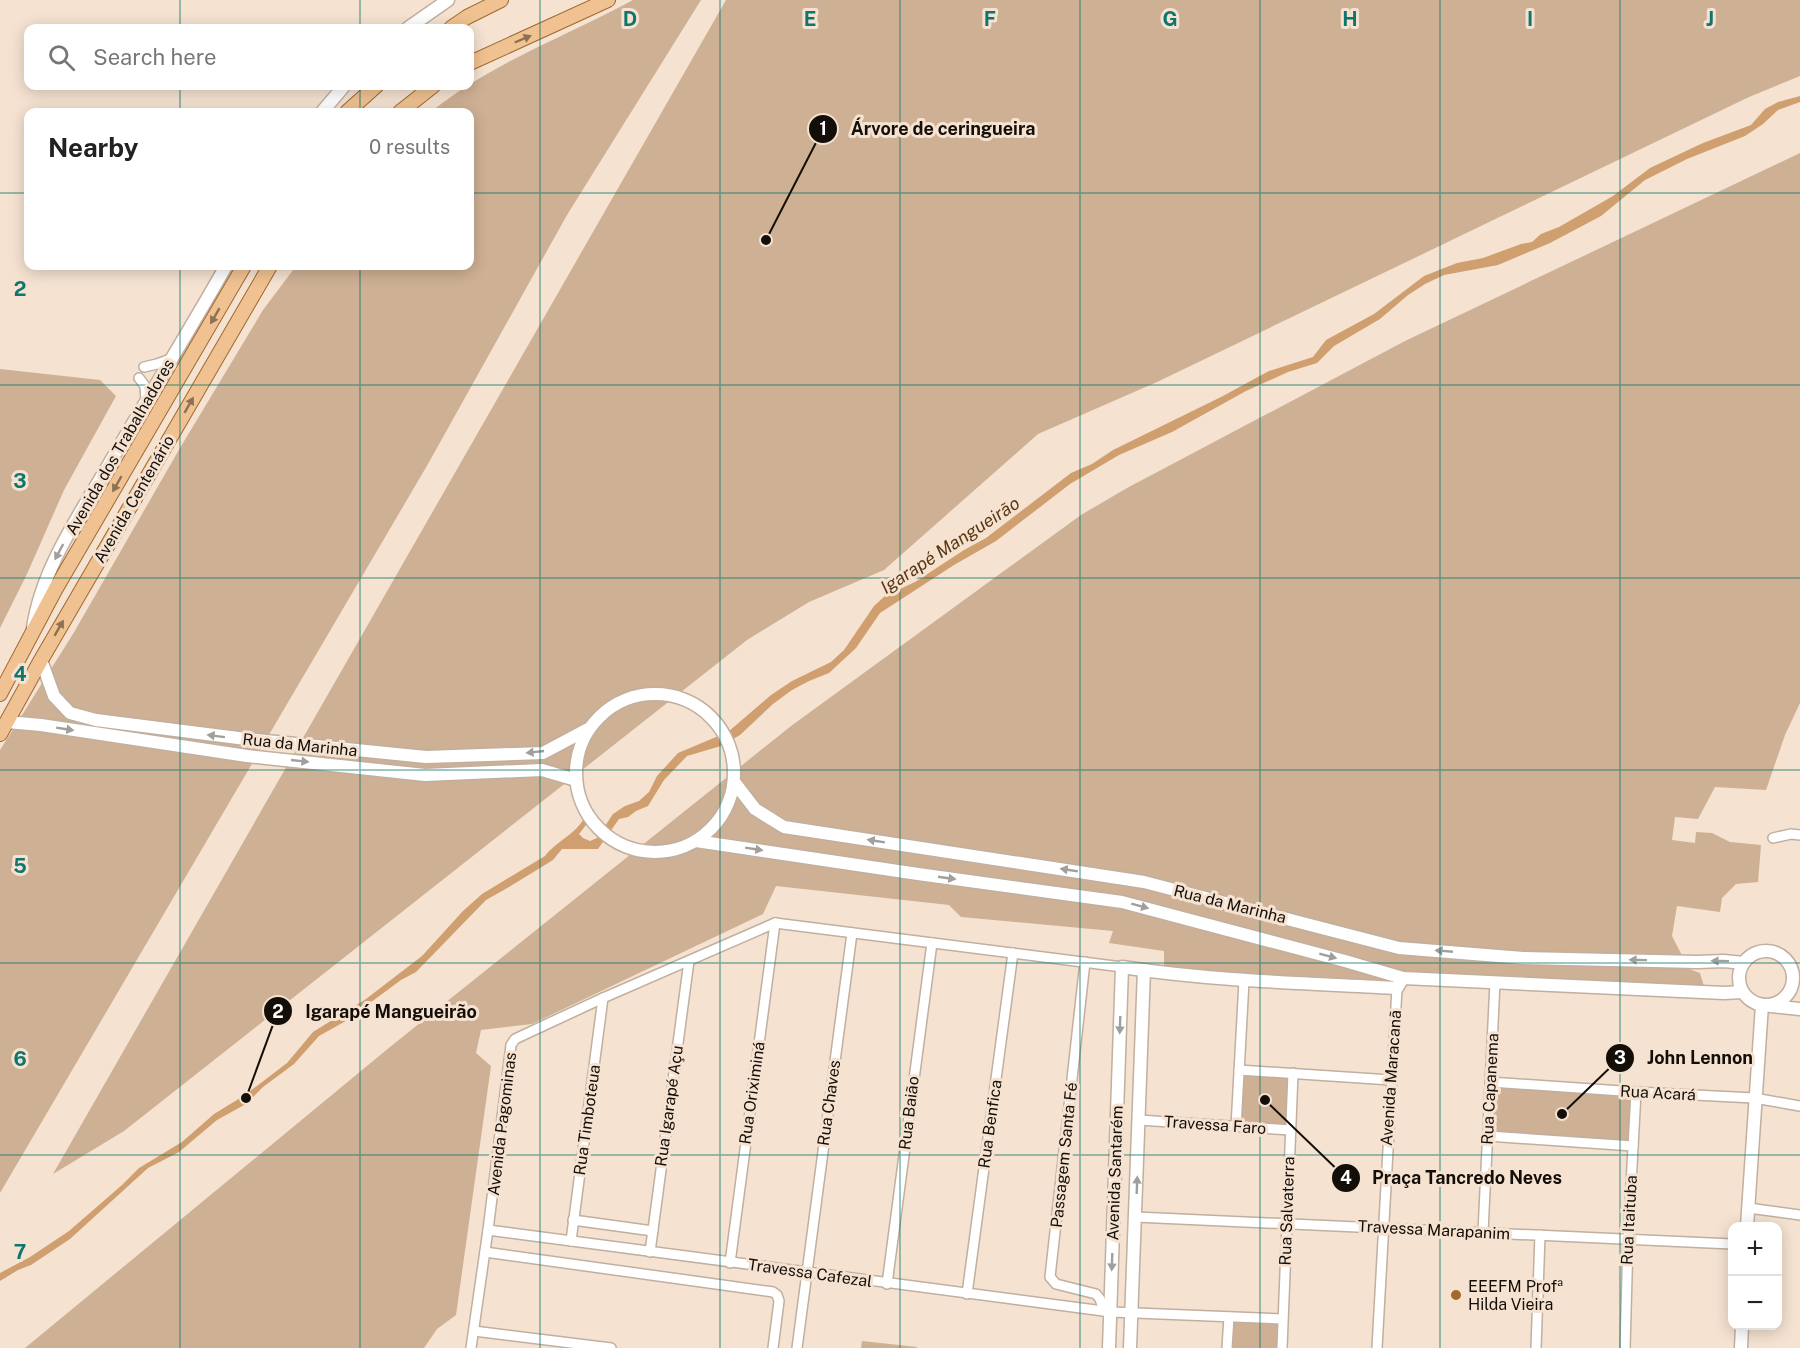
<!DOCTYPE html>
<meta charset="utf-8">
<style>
:root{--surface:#fff;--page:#f2f2f2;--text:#222;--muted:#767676;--line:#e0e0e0}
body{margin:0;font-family:"Public Sans",sans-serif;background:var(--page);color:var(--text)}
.controls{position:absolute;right:18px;bottom:18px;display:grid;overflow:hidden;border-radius:12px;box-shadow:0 3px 15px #0003}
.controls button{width:54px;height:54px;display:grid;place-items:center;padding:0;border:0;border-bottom:2px solid var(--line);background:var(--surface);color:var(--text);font:30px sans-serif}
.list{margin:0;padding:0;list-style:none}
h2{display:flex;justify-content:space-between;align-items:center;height:78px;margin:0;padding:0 24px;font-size:26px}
h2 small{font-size:20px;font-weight:400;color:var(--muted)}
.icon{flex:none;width:33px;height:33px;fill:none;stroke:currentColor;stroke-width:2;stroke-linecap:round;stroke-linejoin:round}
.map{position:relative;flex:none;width:1800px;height:1348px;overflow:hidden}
.search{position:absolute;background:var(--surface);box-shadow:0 3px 15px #0003;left:24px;top:24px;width:450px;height:66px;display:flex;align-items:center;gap:15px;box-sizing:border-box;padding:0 21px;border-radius:12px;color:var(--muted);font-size:22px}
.panel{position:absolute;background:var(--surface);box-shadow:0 3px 15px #0003;left:24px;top:108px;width:450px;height:162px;border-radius:12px}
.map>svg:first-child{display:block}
.green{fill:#ceb094}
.water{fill:#d09f6f}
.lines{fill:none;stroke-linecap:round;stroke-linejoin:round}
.street-casing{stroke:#c1af9f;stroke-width:12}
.secondary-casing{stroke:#c1af9f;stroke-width:15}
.primary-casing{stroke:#9e6931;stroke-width:16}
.street{stroke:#fff;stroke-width:9}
.secondary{stroke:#fff;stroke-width:12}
.primary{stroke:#f1c291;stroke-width:14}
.oneway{fill:#8e7153}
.oneway2{fill:#a19f9c}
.grid{fill:none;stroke:#0f766e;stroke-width:1.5;stroke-opacity:0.55}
.poi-dot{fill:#a36928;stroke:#f5e2d1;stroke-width:2}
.labels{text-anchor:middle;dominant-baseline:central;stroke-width:6;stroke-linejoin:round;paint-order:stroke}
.street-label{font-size:16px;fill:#140e08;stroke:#f5e2d1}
.poi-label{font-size:16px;fill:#140e08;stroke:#f5e2d1;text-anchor:start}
.water-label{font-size:18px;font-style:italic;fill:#5a3813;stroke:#f5e2d1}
.grid-label{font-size:20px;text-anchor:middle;font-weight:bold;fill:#0f766e;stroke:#f5e2d1;stroke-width:6;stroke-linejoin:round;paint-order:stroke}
.leader{fill:none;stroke:#140e08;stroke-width:2}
.callout-dot{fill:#140e08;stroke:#f5e2d1;stroke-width:2}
.mark-label{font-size:18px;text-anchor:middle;font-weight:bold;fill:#fff}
.callout-label{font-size:18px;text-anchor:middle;font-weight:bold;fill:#140e08;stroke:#f5e2d1;stroke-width:6;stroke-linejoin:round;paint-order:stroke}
</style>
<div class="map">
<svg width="1800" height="1348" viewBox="0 0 1800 1348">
<rect width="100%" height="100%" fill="#f5e2d1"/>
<g class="green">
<path d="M633 0H701L567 215 428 464 0 1193V750L73 634 180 448 263 310 296 266H470V112H431C489 64 567 36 633 0Z"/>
<path d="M726 0H1800V76L1749 97 1157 382 1038 434 884 570 809 602 747 640 124 1131 53 1174Z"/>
<path d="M1800 153V703L1785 735 1766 790 1715 787 1698 819 1675 817 1672 840 1695 843 1696 832 1712 833 1730 842 1761 845 1758 882 1736 884 1722 898 1720 912 1677 906 1672 936 1689 969 1700 973 1706 993 1397 983 1164 969V951L1109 943 1113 931 961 917 949 905 776 886 763 914 532 1024 481 1030 476 1053 491 1066 456 1315 437 1329 424 1348H25L390 1047 791 726 1081 515 1127 488 1405 341Z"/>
<path d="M0 369 100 380 116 396 64 490 27 574 0 628Z"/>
<path d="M1239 1070 1293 1073 1291 1130 1236 1127Z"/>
<path d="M1490 1082 1636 1092 1633 1146 1488 1136Z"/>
<path d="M1229 1317 1282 1319V1348H1227Z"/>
<path d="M862 1341 917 1347V1348H861Z"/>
</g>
<path class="water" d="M1800 96V102L1778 110 1763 124 1745 136 1687 159 1645 180 1601 216 1550 243 1498 265 1444 275 1425 284 1408 295 1380 319 1334 346 1317 363 1288 372 1246 391 1172 432 1119 455 1070 484 996 541 954 565 880 613 856 648 829 673 809 681 792 690 773 704 740 735 721 746 687 756 664 780 648 806 636 811 628 817 619 819 598 849H562L553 860 509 887 486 900 416 972 401 980 344 1022 319 1036 294 1064 263 1087 246 1104 217 1120 179 1152 148 1168 70 1239 31 1265 18 1270 0 1281V1273L30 1257 69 1231 122 1185 139 1168 182 1142 214 1114 245 1095 287 1063 313 1032 366 999 422 956 463 911 482 894 545 856C557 840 578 834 586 814V825L579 834 583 838 590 841 597 838 613 814 625 806 639 801 649 792 657 776 678 753 728 732 771 695 792 681 831 662 844 650 874 606 885 596 915 582 964 550 986 538 1071 473 1092 464 1113 450 1221 397 1269 371 1313 357 1326 340 1374 314 1424 276 1457 263 1483 258 1521 244 1532 242 1541 234 1559 227 1613 196 1650 168 1703 143 1751 125 1765 109 1778 102Z"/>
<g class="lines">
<g class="street-casing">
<g id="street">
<path d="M144 367 157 364 171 359"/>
<path d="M139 378 145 386 146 400"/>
<path d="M1773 838 1791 834 1800 835"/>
<path d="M775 923 1122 967"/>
<path d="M1085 962 1050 1277 1056 1284 1096 1294 1100 1299 1104 1311"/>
<path d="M1239 1070 1391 1080"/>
<path d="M1490 1082 1636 1092 1754 1098 1800 1106"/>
<path d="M1139 1120 1291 1130"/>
<path d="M1236 1127 1244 981"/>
<path d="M1488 1136 1633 1146"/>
<path d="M1748 1208 1800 1215"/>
<path d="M1136 1217 1732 1244"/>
<path d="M573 1220 653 1231"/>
<path d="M488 1230 1111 1312 1282 1319"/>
<path d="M1483 1232 1495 982"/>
<path d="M571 1241 603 998"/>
<path d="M485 1252 773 1292 777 1295 779 1301 773 1348"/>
<path d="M650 1252 689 961"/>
<path d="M730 1263 775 923"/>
<path d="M887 1284 932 943"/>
<path d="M967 1294 1013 953"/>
<path d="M474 1331 611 1348"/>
<path d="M471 1348 488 1230 511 1045 515 1039 603 998 775 923"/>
<path d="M797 1348 852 933"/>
<path d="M1227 1348 1229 1317"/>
<path d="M1282 1348 1293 1073"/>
<path d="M1377 1348 1397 988"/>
<path d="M1536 1348 1540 1235"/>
<path d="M1625 1348 1628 1240 1636 1092"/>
</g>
</g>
<g class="secondary-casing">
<g id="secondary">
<path d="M408 28 448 0"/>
<path d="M322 112 344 86"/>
<path d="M33 628C41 572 76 520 105 471 145 402 187 335 226 266"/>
<path d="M41 660 54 696 70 713 96 720 246 739 426 757 543 753 588 729"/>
<circle cx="655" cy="773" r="79"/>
<path d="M7 722 41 725 247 756 425 775 542 770 576 780"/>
<path d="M735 783 755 809 784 827 1144 882 1399 948 1523 958 1697 962 1724 961 1743 963"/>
<path d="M696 841 918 874 1122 902 1345 961 1403 978 1724 993 1742 992"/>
<circle cx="1766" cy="978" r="27"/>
<path d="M1747 1226 1762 1005 1800 1009"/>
<path d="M1109 1348 1122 967C1213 981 1305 983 1397 988L1403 978"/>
<path d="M1130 1348 1144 970"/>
<path d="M1741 1348 1742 1326"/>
</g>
</g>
<g class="primary-casing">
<g id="primary">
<path d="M451 28 467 17 501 0"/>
<path d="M470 63 608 0"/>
<path d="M347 112 376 86"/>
<path d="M400 112 433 86"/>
<path d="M0 694 55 590 244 266"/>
<path d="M0 734 41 660 270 266"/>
</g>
</g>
<use href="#street" class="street"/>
<use href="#secondary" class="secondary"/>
<use href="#primary" class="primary"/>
</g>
<defs><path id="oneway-solid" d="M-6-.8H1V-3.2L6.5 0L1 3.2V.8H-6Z" transform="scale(1.5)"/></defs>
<g class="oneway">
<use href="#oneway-solid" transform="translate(523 39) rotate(-23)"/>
<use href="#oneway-solid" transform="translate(215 316) rotate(120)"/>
<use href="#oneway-solid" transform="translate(189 405) rotate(-60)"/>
<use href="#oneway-solid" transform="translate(117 484) rotate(120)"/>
<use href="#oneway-solid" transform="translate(59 628) rotate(-60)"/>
</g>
<g class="oneway2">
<use href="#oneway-solid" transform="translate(59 552) rotate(118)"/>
<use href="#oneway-solid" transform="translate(65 729) rotate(9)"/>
<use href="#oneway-solid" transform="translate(216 736) rotate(-173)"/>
<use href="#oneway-solid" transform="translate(535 752) rotate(174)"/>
<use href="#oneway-solid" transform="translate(300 761) rotate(6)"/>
<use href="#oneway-solid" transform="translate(876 841) rotate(-171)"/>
<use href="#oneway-solid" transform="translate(754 849) rotate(9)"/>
<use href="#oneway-solid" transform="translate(1069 870) rotate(-171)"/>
<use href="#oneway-solid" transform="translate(947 878) rotate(8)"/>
<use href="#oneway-solid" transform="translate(1140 906) rotate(15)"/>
<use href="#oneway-solid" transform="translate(1444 951) rotate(-175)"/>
<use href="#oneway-solid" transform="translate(1328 956) rotate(15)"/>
<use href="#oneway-solid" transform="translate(1638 960) rotate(-179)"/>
<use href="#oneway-solid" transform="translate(1720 961) rotate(-179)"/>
<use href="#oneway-solid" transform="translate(1120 1025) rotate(92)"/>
<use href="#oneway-solid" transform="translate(1137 1185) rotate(-88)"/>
<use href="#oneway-solid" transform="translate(1112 1262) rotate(92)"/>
</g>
<path class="grid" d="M180 0V28M360 0V28M540 0V1348M720 0V1348M900 0V1348M1080 0V1348M1260 0V1348M1440 0V1348M1620 0V1348M180 86V112M360 86V112M0 193H28M470 193H1800M180 266V1348M360 266V1348M0 385H1800M0 578H1800M0 770H1800M0 963H1800M0 1155H1800"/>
<circle class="poi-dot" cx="1456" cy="1295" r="6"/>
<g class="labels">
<g class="street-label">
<text transform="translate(120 447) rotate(-60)">Avenida dos Trabalhadores</text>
<text transform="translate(134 499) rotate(-60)">Avenida Centenário</text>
<text transform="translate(300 745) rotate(6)">Rua da Marinha</text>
<text transform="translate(1230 904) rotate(14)">Rua da Marinha</text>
<text transform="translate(1391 1078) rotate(-86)">Avenida Maracanã</text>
<text transform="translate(1490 1089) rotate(-87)">Rua Capanema</text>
<text transform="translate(752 1093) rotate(-82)">Rua Oriximiná</text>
<text transform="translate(1658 1093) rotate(3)">Rua Acará</text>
<text transform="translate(829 1103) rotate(-82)">Rua Chaves</text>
<text transform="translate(669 1106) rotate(-82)">Rua Igarapé Açu</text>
<text transform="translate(909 1113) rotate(-83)">Rua Baião</text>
<text transform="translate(587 1120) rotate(-82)">Rua Timboteua</text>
<text transform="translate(502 1124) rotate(-83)">Avenida Pagominas</text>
<text transform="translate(990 1124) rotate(-82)">Rua Benfica</text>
<text transform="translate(1215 1125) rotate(4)">Travessa Faro</text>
<text transform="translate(1064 1155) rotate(-84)">Passagem Santa Fé</text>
<text transform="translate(1115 1173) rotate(-88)">Avenida Santarém</text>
<text transform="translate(1287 1211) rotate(-88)">Rua Salvaterra</text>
<text transform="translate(1629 1220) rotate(-87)">Rua Itaituba</text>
<text transform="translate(1434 1230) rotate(3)">Travessa Marapanim</text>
<text transform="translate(810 1273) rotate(8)">Travessa Cafezal</text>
</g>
<g class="poi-label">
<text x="1468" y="1286">EEEFM Profª<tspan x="1468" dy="18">Hilda Vieira</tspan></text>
</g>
<g class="water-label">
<text transform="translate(950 545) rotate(-33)">Igarapé Mangueirão</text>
</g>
</g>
<g class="grid-label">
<text x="630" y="26">D</text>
<text x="810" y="26">E</text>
<text x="990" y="26">F</text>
<text x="1170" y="26">G</text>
<text x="1350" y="26">H</text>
<text x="1530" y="26">I</text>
<text x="1710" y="26">J</text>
<text x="20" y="296">2</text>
<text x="20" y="488">3</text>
<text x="20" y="681">4</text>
<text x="20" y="873">5</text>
<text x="20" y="1066">6</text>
<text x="20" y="1259">7</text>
</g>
<path class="leader" d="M766 240L823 129M246 1098L278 1011M1562 1114L1620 1058M1265 1100L1346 1178"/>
<g class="callout-dot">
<circle cx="766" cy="240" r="6"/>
<circle cx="246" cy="1098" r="6"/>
<circle cx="1562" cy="1114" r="6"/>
<circle cx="1265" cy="1100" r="6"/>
<circle cx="823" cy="129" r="15"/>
<circle cx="278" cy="1011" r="15"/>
<circle cx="1620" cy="1058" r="15"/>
<circle cx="1346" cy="1178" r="15"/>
</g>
<g class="mark-label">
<text x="823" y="135">1</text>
<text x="278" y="1018">2</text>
<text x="1620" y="1064">3</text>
<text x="1346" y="1184">4</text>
</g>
<g class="callout-label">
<text x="943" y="135">Árvore de ceringueira</text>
<text x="391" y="1018">Igarapé Mangueirão</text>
<text x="1700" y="1064">John Lennon</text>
<text x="1467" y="1184">Praça Tancredo Neves</text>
</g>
</svg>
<div class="controls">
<button>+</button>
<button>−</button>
</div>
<div class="search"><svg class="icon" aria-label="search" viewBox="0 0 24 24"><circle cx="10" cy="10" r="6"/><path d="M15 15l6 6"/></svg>Search here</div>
<section class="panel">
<h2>Nearby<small>0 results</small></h2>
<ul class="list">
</ul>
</section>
</div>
